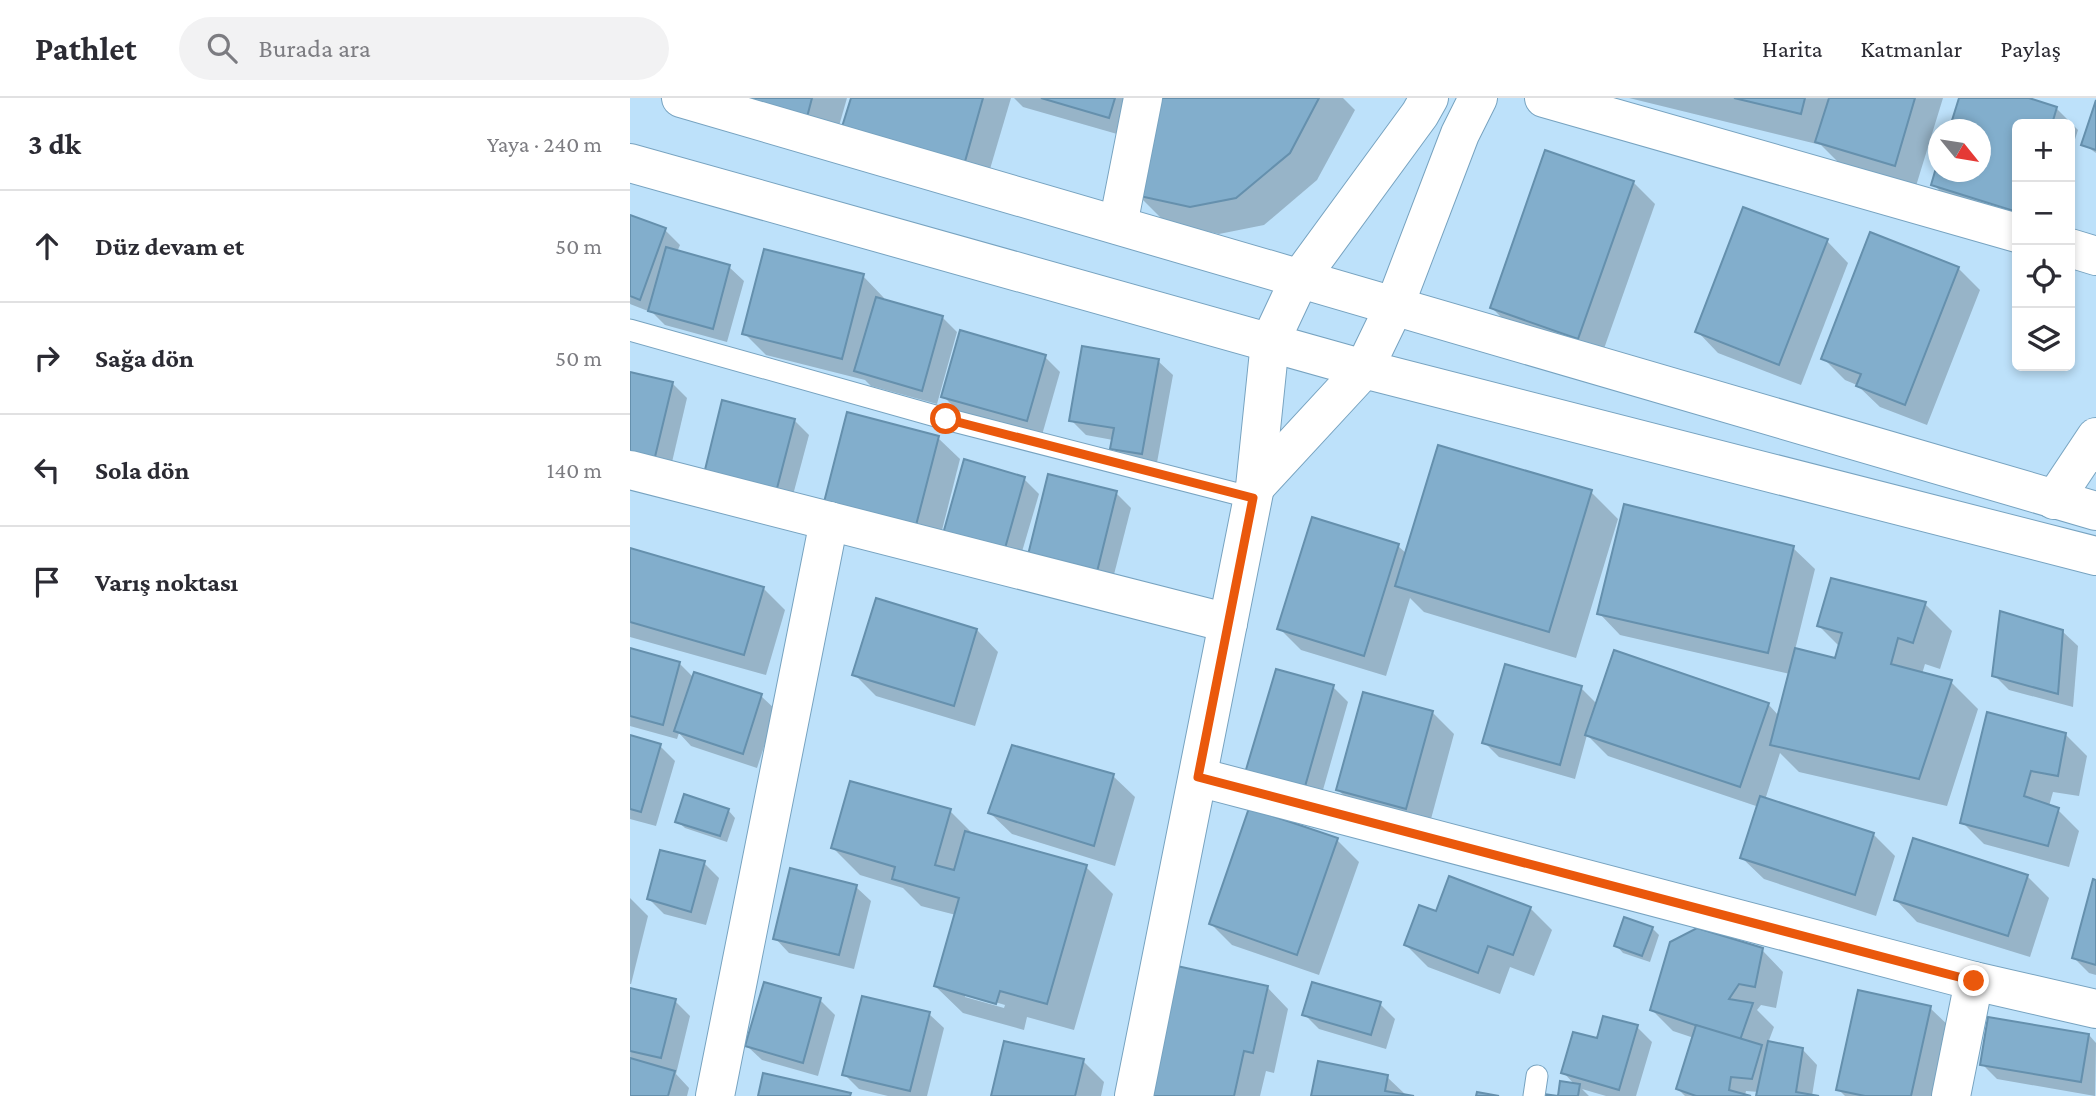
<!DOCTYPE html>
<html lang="tr">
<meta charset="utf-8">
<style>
:root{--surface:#fff;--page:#f2f2f3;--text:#2b2b33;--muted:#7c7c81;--line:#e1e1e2}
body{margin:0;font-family:"Crimson Pro",serif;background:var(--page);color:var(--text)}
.controls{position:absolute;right:21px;top:21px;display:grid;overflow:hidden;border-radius:10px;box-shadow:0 4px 10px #0003}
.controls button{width:63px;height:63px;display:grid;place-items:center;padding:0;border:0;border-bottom:2px solid var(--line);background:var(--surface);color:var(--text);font:35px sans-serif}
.compass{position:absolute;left:1298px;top:21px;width:63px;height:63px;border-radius:50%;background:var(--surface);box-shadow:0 4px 10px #0003;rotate:120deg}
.stop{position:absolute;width:21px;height:21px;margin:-16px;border:5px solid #ea580c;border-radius:50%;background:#fff}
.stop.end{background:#ea580c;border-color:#fff;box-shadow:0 2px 7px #0008}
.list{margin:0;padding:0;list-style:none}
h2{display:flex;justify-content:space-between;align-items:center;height:91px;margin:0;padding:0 28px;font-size:30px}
h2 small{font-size:23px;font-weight:400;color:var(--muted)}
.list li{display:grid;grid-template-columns:46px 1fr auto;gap:21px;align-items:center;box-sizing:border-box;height:112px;padding:0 28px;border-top:2px solid var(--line)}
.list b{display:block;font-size:26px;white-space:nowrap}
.list em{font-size:23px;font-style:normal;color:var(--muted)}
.icon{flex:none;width:38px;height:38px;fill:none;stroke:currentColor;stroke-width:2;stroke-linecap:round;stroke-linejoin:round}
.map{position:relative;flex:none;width:1466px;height:998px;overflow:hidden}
header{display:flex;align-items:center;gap:42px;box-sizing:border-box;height:98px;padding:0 35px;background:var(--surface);border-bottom:2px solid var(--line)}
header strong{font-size:33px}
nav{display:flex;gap:38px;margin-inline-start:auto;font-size:24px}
.search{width:490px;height:63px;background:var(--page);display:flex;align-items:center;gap:18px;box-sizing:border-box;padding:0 24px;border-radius:38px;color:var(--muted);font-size:26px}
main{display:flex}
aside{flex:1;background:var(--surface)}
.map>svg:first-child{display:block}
.shadow{fill:#0003;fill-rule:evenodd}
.building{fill:#82aecc;stroke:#6590ad;stroke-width:2}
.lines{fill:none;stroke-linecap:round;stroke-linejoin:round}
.lane-casing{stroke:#77a3c0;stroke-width:23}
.street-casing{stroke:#77a3c0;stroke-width:40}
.secondary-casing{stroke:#77a3c0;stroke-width:40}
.lane{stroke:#fff;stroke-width:21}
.street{stroke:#fff;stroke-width:38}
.secondary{stroke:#fff;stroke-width:38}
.route{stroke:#ea580c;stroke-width:9}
</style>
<header>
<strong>Pathlet</strong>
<div class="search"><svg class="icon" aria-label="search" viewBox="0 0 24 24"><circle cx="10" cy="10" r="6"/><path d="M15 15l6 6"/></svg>Burada ara</div>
<nav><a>Harita</a><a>Katmanlar</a><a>Paylaş</a></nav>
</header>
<main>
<aside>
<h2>3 dk<small>Yaya · 240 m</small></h2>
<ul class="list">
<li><svg class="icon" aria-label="ahead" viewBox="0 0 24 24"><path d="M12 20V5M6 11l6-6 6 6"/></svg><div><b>Düz devam et</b></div><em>50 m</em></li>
<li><svg class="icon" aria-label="right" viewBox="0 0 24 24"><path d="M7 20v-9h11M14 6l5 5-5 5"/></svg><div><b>Sağa dön</b></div><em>50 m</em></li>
<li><svg class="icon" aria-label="left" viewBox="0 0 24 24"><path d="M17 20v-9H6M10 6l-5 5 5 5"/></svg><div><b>Sola dön</b></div><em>140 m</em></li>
<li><svg class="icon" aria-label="arrive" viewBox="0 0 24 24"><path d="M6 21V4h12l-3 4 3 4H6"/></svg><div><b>Varış noktası</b></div></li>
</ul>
</aside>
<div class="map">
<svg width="1466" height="998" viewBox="0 0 1466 998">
<rect width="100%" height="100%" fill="#bde1fa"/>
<g class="shadow">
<path d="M30 0H217L203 49Z"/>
<path d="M222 0H381L355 88Z"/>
<path d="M384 0H512L501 40 393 9Z"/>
<path d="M524 0H713L725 12 687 82 634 127 589 136 535 124 507 96Z"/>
<path d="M999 0H1313L1286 88 1209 65 1191 47Z"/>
<path d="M1331 0H1393L1426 10 1448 32 1440 57V26H1387V128L1325 108 1303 86 1308 69V74H1350V32Z"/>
<path d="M1466 8V55L1453 46Z"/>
<path d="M1003 84 1025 106 970 262 883 231 862 210Z"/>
<path d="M0 119 35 132 50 147 47 154 99 169 114 183 97 244 35 227 23 215 0 206Z"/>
<path d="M1197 143 1218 165 1171 287 1088 255 1067 233Z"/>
<path d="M1328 170 1350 192 1297 327 1250 309 1227 287 1215 282 1193 260Z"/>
<path d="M233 178 254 200V203L312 219 327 234 307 306 241 288 235 282 136 257 114 235Z"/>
<path d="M415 259 430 274 412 337 328 313 313 298Z"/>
<path d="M528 263 543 277 526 370 497 365 482 350 483 342 456 337 441 322Z"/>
<path d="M0 275 42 285 57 300 39 377 0 368Z"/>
<path d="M164 322 179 337 159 412 75 379Z"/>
<path d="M308 340 330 361 306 456 216 433Z"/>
<path d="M394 381 409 396 386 474 328 457Z"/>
<path d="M961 394 988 421 946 560 794 514 780 500 756 578 671 552 649 530 768 448 777 456Z"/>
<path d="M486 395 501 410 479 496 412 479Z"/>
<path d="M1163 450 1185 471 1165 552 1206 562 1210 549 1189 528 1295 506 1322 533 1310 571 1295 566 1292 576 1321 584 1348 611 1317 708 1169 674 1150 655 1135 702 1243 736 1265 758 1246 818 1134 781 1112 760 1129 709 978 658 957 637 945 681 869 659 854 644 951 590 967 606H1138L1149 618 1160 576 990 537 969 515Z"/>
<path d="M0 452 133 490 155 512 136 577 0 539Z"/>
<path d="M347 532 368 554 345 628 246 598 224 576Z"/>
<path d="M1432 533 1448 548 1443 609 1379 592 1364 577Z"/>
<path d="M0 552 49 565 64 580 131 598 146 612 127 670 61 648 49 635 47 641 0 628Z"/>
<path d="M703 589 718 604 689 706 632 689Z"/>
<path d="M802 614 824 636 798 732 730 713 708 692Z"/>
<path d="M1435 636 1457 658 1449 698 1423 694 1419 708 1428 712 1449 733 1439 769 1354 746 1332 724Z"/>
<path d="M0 639 30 648 45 663 26 728 0 721Z"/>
<path d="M483 678 505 699 485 768 382 736 360 715Z"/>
<path d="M98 712 105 720 97 744 55 730 47 723Z"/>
<path d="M320 713 345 738 456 769 483 796 444 932 397 919 394 932 333 915 305 888 326 817 291 808 273 790 230 777 203 750ZM335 895 375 907 374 910 335 899Z"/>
<path d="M707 742 729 764 689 877 602 847 581 826Z"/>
<path d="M74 765 89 780 76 827 34 816 19 801Z"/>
<path d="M1397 778 1419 800 1400 859 1287 824 1266 802Z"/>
<path d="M1464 784H1466V877L1459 875 1444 860Z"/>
<path d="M226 789 241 803 224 871 159 855 145 840Z"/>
<path d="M0 800 18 818 1 886H0Z"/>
<path d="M900 810 922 832 904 878 880 869 870 896 798 869 776 847 807 815Z"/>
<path d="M1022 830 1029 837 1020 864 993 855 986 847Z"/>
<path d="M1132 852 1153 874 1146 910 1131 907 1127 912 1144 929 1138 945 1173 952 1187 967 1182 998H1128L1129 994 1116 993 1115 997 1120 998H1055L1048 991 1064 940 1043 933 1022 912Z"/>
<path d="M683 886 750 906 765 921 756 951 689 931 674 916Z"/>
<path d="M637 889 658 911 644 975 636 973 630 998H520Z"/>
<path d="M0 892 45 903 60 918 46 976 59 990 57 998H0Z"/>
<path d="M190 902 205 917 188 978 132 962 117 948Z"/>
<path d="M1300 910 1322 931 1307 998H1215L1208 991Z"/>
<path d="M299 916 314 930 297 998H258L229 991 214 976Z"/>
<path d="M1007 929 1022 944 1006 998H976L952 991 959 998H930L945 987 933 974 968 942Z"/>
<path d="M1459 937 1466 945 1465 998 1367 981 1352 966Z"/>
<path d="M453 963 474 984 471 998H363Z"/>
<path d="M757 979 777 998H683Z"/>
</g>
<g class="building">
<path d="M95 0H182L176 23Z"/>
<path d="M221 0H353L334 67 211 32Z"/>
<path d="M411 0H485L479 20Z"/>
<path d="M522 0H689L660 55 606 100 560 109 505 97Z"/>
<path d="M1104 0H1175L1171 16Z"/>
<path d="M1199 0H1285L1265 68 1185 44Z"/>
<path d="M1329 0H1399L1427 9 1422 26H1387V114L1301 87 1308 63V74H1350V32H1319Z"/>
<path d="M1466 2V52L1451 47Z"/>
<path d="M915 52 1004 83 948 241 860 210Z"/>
<path d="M1113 109 1198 141 1149 267 1065 234Z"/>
<path d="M0 117 36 130 10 202 0 198Z"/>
<path d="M1240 134 1329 169 1275 307 1226 288 1231 276 1191 261Z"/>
<path d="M36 149 100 167 83 231 18 213Z"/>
<path d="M134 151 234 176 212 261 112 236Z"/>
<path d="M246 199 313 218 292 293 224 273Z"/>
<path d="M330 232 416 257 397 323 311 299Z"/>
<path d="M452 248 529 261 512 356 480 351 484 330 439 323Z"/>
<path d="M0 274 43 284 24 363 0 357Z"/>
<path d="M92 302 165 321 145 398 73 380Z"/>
<path d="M217 314 309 338 284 435 192 412Z"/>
<path d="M808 347 962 392 919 534 765 488Z"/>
<path d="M334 361 395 379 372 461 311 443Z"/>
<path d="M418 376 487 393 465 482 396 465Z"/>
<path d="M994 406 1164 448 1138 555 967 516Z"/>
<path d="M682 419 769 446 734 558 647 531Z"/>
<path d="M0 450 134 489 114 557 0 524Z"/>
<path d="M1201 480 1296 504 1283 545 1268 540 1261 566 1322 582 1289 681 1140 647 1165 550 1205 560 1212 535 1187 528Z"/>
<path d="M246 500 347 531 324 608 222 577Z"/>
<path d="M1370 513 1433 532 1428 596 1362 578Z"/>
<path d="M0 550 50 564 33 627 0 618Z"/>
<path d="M984 552 1139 605 1110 689 955 637Z"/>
<path d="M875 566 952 588 930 667 852 645Z"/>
<path d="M646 571 704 587 674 692 615 675Z"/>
<path d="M64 574 132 596 113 656 44 633Z"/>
<path d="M733 594 803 613 776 711 706 692Z"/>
<path d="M1357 614 1436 635 1428 678 1401 673 1394 698 1429 710 1418 748 1330 725Z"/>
<path d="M0 637 31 646 11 714 0 711Z"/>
<path d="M382 647 484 676 464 748 358 715Z"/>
<path d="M220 683 321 711 305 767 324 772 335 733 457 767 417 906 370 893 366 906 304 888 329 800 262 781 265 769 201 750Z"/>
<path d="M54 696 99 711 90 738 45 724Z"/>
<path d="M1130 698 1244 735 1225 797 1110 760Z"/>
<path d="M619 710 708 740 667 857 579 826Z"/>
<path d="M1283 740 1398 777 1378 838 1264 802Z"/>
<path d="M30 752 75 763 61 814 17 801Z"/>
<path d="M160 770 227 787 209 857 143 841Z"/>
<path d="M819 778 901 809 883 857 858 848 848 875 774 847 789 807 806 813Z"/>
<path d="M1463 781 1466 782V867L1442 860Z"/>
<path d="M994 819 1023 829 1012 858 984 848Z"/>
<path d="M1067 830 1133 850 1125 889 1109 886 1099 901 1123 905 1110 942 1020 912 1040 844Z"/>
<path d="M547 868 638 888 623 955 614 953 604 998H518Z"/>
<path d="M134 884 191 900 173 965 115 948Z"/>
<path d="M682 884 751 904 741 937 672 917Z"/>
<path d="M0 890 46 901 31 960 0 953Z"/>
<path d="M1228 892 1301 908 1281 998H1235L1206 992Z"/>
<path d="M232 898 300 914 280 993 212 977Z"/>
<path d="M973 918 1008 927 989 992 931 975 943 934 967 940Z"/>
<path d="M1358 919 1459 936 1451 984 1350 967Z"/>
<path d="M1066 927 1132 947 1122 981 1101 979 1099 992 1121 998H1066L1046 991Z"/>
<path d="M374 943 454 961 445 998H361Z"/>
<path d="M1138 943 1173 950 1166 994 1189 998H1126Z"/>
<path d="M0 960 45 973 38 998H0Z"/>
<path d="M688 963 758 977 755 993 784 998H681Z"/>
<path d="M133 975 221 995 220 998H128Z"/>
<path d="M930 983 950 986 948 998H913V996L928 998Z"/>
<path d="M847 994 869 998H846Z"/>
</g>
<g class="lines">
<g class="lane-casing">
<g id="lane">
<path d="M0 232 316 321 623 400"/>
<path d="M904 998 907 978"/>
</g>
</g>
<g class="street-casing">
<g id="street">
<path d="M914 0 1387 135"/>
<path d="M488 127 513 0"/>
<path d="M1440 150 1466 158"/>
<path d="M0 372 598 525"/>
<path d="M625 389 734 271"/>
<path d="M1424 402 1466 339"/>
<path d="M568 679 1344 883 1466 911"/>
<path d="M85 998 199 423"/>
<path d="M504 998 625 389 640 244"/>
<path d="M1321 998 1344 883"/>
</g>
</g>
<g class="secondary-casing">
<g id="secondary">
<path d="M51 0 1466 413"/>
<path d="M0 65 734 271 1466 458"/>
<path d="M640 244 670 180 790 16 799 0"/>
<path d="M734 271 764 209 830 36 848 0"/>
</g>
</g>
<use href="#lane" class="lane"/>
<use href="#street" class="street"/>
<use href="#secondary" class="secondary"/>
</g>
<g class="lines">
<path class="route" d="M316 321 623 400 568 679 1344 883"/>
</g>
</svg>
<div class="controls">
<button>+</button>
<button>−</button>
<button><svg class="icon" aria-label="locate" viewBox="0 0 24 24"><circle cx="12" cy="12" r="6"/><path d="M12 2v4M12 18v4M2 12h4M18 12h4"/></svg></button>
<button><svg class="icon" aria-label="layers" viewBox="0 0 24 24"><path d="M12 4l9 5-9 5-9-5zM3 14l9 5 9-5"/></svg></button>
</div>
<svg class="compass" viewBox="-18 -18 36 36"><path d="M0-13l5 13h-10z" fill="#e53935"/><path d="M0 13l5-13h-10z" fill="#7c7c81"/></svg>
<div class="stop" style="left:316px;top:321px"></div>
<div class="stop end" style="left:1344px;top:883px"></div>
</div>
</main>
